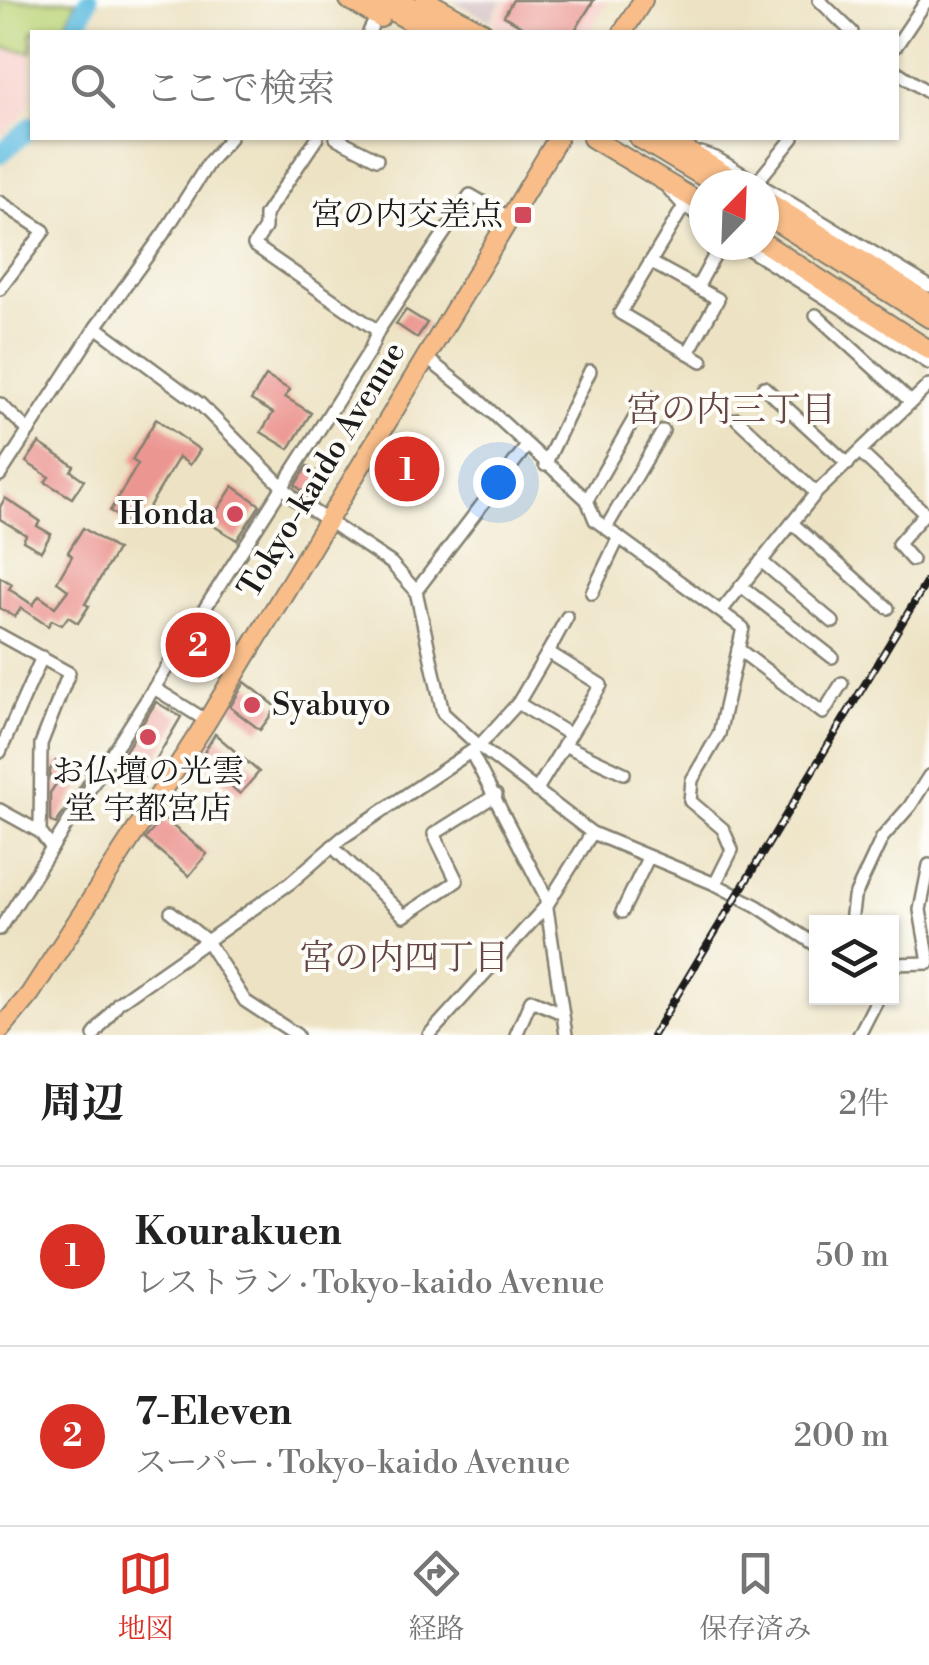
<!DOCTYPE html>
<html lang="ja">
<meta charset="utf-8">
<style>
:root{--surface:#fff;--page:#f6f6f6;--text:#222;--muted:#767676;--line:#e0e0e0;--accent:#d93025}
body{margin:0;font-family:"Libre Bodoni","Noto Serif JP",serif;background:var(--page);color:var(--text)}
.controls{position:absolute;right:30px;bottom:30px;display:grid;overflow:hidden;border-radius:0px;box-shadow:0 2px 8px #0004}
.controls button{width:90px;height:90px;display:grid;place-items:center;padding:0;border:0;border-bottom:2px solid var(--line);background:var(--surface);color:var(--text);font:50px sans-serif}
.compass{position:absolute;left:689px;top:170px;width:90px;height:90px;border-radius:50%;background:var(--surface);box-shadow:0 2px 8px #0004;rotate:23deg}
.you{position:absolute;left:498px;top:482px;width:35px;height:35px;margin:-25px;border:8px solid #fff;border-radius:50%;background:#1a73e8;box-shadow:0 0 0 15px #1a73e833}
.badge{display:grid;place-items:center;width:65px;height:65px;border-radius:50%;background:var(--accent);color:#fff;font-size:32px;font-weight:700}
.pin{position:absolute;translate:-50% -50%;border:5px solid #fff;box-shadow:0 2px 10px #0006}
.list{margin:0;padding:0;list-style:none}
h2{display:flex;justify-content:space-between;align-items:center;height:130px;margin:0;padding:0 40px;font-size:42px}
h2 small{font-size:32px;font-weight:400;color:var(--muted)}
.list li{display:grid;grid-template-columns:65px 1fr auto;gap:30px;align-items:center;box-sizing:border-box;height:180px;padding:0 40px;border-top:2px solid var(--line)}
.list b{display:block;font-size:38px;white-space:nowrap}
.list p{margin:0;font-size:32px;white-space:nowrap;color:var(--muted)}
.list em{font-size:32px;font-style:normal;color:var(--muted)}
.icon{flex:none;width:55px;height:55px;fill:none;stroke:currentColor;stroke-width:2;stroke-linecap:round;stroke-linejoin:round}
.map{position:relative;flex:none;width:929px;height:1035px;overflow:hidden}
.search{position:absolute;background:var(--surface);box-shadow:0 2px 8px #0004;left:30px;right:30px;top:30px;height:110px;display:flex;align-items:center;gap:25px;box-sizing:border-box;padding:0 35px;border-radius:0px;color:var(--muted);font-size:38px}
.sheet{height:490px;background:var(--surface)}
nav{display:flex;justify-content:space-around;align-items:center;box-sizing:border-box;height:140px;border-top:2px solid var(--line);background:var(--surface);font-size:28px;color:var(--muted)}
nav a{display:grid;justify-items:center;gap:5px}
nav .on{color:var(--accent)}
.map>svg:first-child{display:block}
.built{fill:#f7d0cb}
.industrial{fill:#d2bec2}
.green{fill:#bdd67b;stroke:#6c794c;stroke-width:2.5}
.lines{fill:none;stroke-linecap:round;stroke-linejoin:round}
.river{stroke:#65bfe2;stroke-width:20}
.building{fill:#ec9692}
.minor-casing{stroke:#848070;stroke-width:16}
.highway-casing{stroke:#848070;stroke-width:22}
.minor{stroke:#fff;stroke-width:11}
.highway{stroke:#f8bd89;stroke-width:18}
.rail-casing{stroke:#1c1c1c;stroke-width:8}
.rail{stroke:#fdfcf7;stroke-width:4;stroke-dasharray:11;stroke-linecap:butt}
.poi-dot{fill:#d1495b;stroke:#fdfcf7;stroke-width:4}
.labels{text-anchor:middle;dominant-baseline:central;stroke-width:8;stroke-linejoin:round;paint-order:stroke}
.poi-label{font-size:32px;fill:#1c1c1c;stroke:#fdfcf7;text-anchor:end}
.street-label{font-size:32px;fill:#1c1c1c;stroke:#fdfcf7}
.neighbourhood-label{font-size:35px;fill:#654745;stroke:#fdfcf7}
</style>
<div class="map">
<svg width="929" height="1035" viewBox="0 0 929 1035">
<rect width="100%" height="100%" fill="#fdfcf7"/>
<filter id="ink" filterUnits="userSpaceOnUse"><feTurbulence type="fractalNoise" baseFrequency=".01" numOctaves="2"/><feDisplacementMap in="SourceGraphic" scale="20" xChannelSelector="R" yChannelSelector="G"/><feConvolveMatrix kernelMatrix="1 2 1 2 8 2 1 2 1" color-interpolation-filters="sRGB"/></filter>
<filter id="wash" filterUnits="userSpaceOnUse"><feTurbulence type="fractalNoise" baseFrequency=".0048" numOctaves="4" result="noise"/><feDisplacementMap in="SourceGraphic" scale="40" xChannelSelector="R" yChannelSelector="G"/><feGaussianBlur stdDeviation="2.25" result="paint"/><feColorMatrix in="noise" values="0 0 0 0 0 0 0 0 0 0 0 0 0 0 0 0 0 1.4 0 .05"/><feComposite in="paint" operator="in"/></filter>
<g filter="url(#wash)">
<rect width="100%" height="100%" fill="#ede3c4"/>
<g class="built">
<path d="M505 0H608L589 32H509L492 22Z"/>
<path d="M4 49 32 54V95L24 114 0 137V57H3Z"/>
</g>
<path class="industrial" d="M453 0H502L490 21Z"/>
<path class="green" d="M0 0H77L62 32H32V52L0 47Z"/>
<g class="lines">
<g class="river">
<path d="M74 32 88 0"/>
<path d="M0 154 32 126"/>
</g>
</g>
<g id="blocks">
<g class="building">
<path d="M513 0H594L574 32H532L504 16Z"/>
<path d="M406 310 427 323 417 338 396 324Z"/>
<path d="M266 376 290 390 285 397 311 413 289 449 261 432 273 413 251 400Z"/>
<path d="M156 419 200 450 190 465 179 457 135 530 110 511 138 464 132 460Z"/>
<path d="M39 443 74 466 71 471 84 480 72 498 45 482 49 477 26 462Z"/>
<path d="M403 454 422 464 410 484 391 473Z"/>
<path d="M307 466 329 479 316 502 295 485Z"/>
<path d="M233 486 260 505 237 540 209 523Z"/>
<path d="M5 498 40 521 37 526 51 534 41 551 23 541 26 535 0 519V507Z"/>
<path d="M83 528 117 550 85 604 89 606 78 623 68 617 62 625 52 620 48 626 21 608 15 617 0 608V577L12 584 9 589 33 605 39 596 55 607 68 590 57 582 72 556 68 552Z"/>
<path d="M204 628 216 635 198 665 185 657Z"/>
<path d="M245 682 277 707 260 730 230 707Z"/>
<path d="M156 702 181 717 146 777 119 761Z"/>
<path d="M215 734 259 772 240 794 200 759Z"/>
<path d="M56 761 67 768 69 765 88 774 56 824 50 821V793L56 784 50 779V770Z"/>
<path d="M163 818 207 854 189 876 145 839Z"/>
</g>
</g>
</g>
<g filter="url(#ink)">
<use href="#blocks" fill-opacity="0" stroke="#848070" stroke-width="2.5"/>
<g class="lines">
<g class="minor-casing">
<g id="minor">
<path d="M819 0 852 32"/>
<path d="M369 32 377 16"/>
<path d="M896 46 927 0"/>
<path d="M896 71 929 93"/>
<path d="M317 138 265 215V228L254 245 378 331"/>
<path d="M336 138 377 159"/>
<path d="M701 153 716 158 761 185"/>
<path d="M757 182 793 138"/>
<path d="M666 186 684 206 704 219"/>
<path d="M764 187 929 286"/>
<path d="M0 202 44 231 0 289"/>
<path d="M684 206 620 313 702 361"/>
<path d="M742 245 929 363"/>
<path d="M650 262 718 299 688 353"/>
<path d="M697 288 720 245"/>
<path d="M816 315 911 402"/>
<path d="M96 327 200 404 295 499 391 563 416 591 443 713 479 746 592 833 715 884 757 906 816 945"/>
<path d="M425 357 471 393 587 500 595 520 743 628 719 734 692 780 690 801 723 829 732 850 715 884"/>
<path d="M764 387 848 464"/>
<path d="M0 404 29 431"/>
<path d="M737 419 816 493"/>
<path d="M861 453 925 513 898 544 912 560"/>
<path d="M545 465 590 371"/>
<path d="M0 475 96 327 166 230 209 162 230 138"/>
<path d="M587 500 648 395"/>
<path d="M792 523 888 608"/>
<path d="M606 528 663 431"/>
<path d="M761 561 833 622"/>
<path d="M741 586 832 657"/>
<path d="M416 591 526 447"/>
<path d="M592 593 619 537"/>
<path d="M722 610 816 493 929 385"/>
<path d="M0 635 69 673 41 744 40 832 52 848"/>
<path d="M738 649 823 713 842 683"/>
<path d="M154 688 207 721"/>
<path d="M518 703 570 735"/>
<path d="M564 745 624 773"/>
<path d="M0 752 42 657"/>
<path d="M471 752 545 895 566 1035"/>
<path d="M536 791 601 685 548 652 567 617"/>
<path d="M0 810 40 832"/>
<path d="M332 846 404 916 457 881 434 834 496 795"/>
<path d="M929 865 920 910 929 962"/>
<path d="M171 912 207 941 245 1001 297 1035"/>
<path d="M622 912 648 858"/>
<path d="M851 922 854 898 882 838 910 806 929 776"/>
<path d="M0 929 370 350 378 331 470 195 508 217"/>
<path d="M892 964 929 963"/>
<path d="M94 1035 118 1003 290 883 342 838 479 746 518 703 548 652"/>
<path d="M429 1035 547 905 592 833"/>
<path d="M516 1035 531 1000 562 1013"/>
<path d="M859 1035 878 998"/>
</g>
</g>
<g class="highway-casing">
<g id="highway">
<path d="M349 0 380 18"/>
<path d="M372 0 430 32"/>
<path d="M400 0 457 32"/>
<path d="M425 0 483 32"/>
<path d="M623 32 643 0"/>
<path d="M592 138 704 205"/>
<path d="M639 138 717 185"/>
<path d="M666 138 742 185"/>
<path d="M764 199 929 303"/>
<path d="M764 214 929 318"/>
<path d="M764 243 929 350"/>
<path d="M0 1030 30 994 207 721 558 138"/>
</g>
</g>
<use href="#minor" class="minor"/>
<use href="#highway" class="highway"/>
<g class="rail-casing">
<path id="rail" d="M653 1035 929 578"/>
</g>
<use href="#rail" class="rail"/>
</g>
</g>
<g class="poi-dot">
<rect x="513" y="205" width="20" height="20" rx="5"/>
<circle cx="235" cy="514" r="10"/>
<circle cx="252" cy="705" r="10"/>
<circle cx="148" cy="737" r="10"/>
</g>
<g class="labels">
<g class="poi-label">
<text x="503" y="215">宮の内交差点</text>
<text x="215" y="514">Honda</text>
<text x="272" y="705" text-anchor="start">Syabuyo</text>
<text x="148" y="772" text-anchor="middle">お仏壇の光雲<tspan x="148" dy="37">堂 宇都宮店</tspan></text>
</g>
<g class="street-label">
<text transform="translate(322 470) rotate(-59)">Tokyo-kaido Avenue</text>
</g>
<g class="neighbourhood-label">
<text x="731" y="410">宮の内三丁目</text>
<text x="404" y="958">宮の内四丁目</text>
</g>
</g>
</svg>
<div class="controls">
<button><svg class="icon" aria-label="layers" viewBox="0 0 24 24"><path d="M12 4l9 5-9 5-9-5zM3 14l9 5 9-5"/></svg></button>
</div>
<svg class="compass" viewBox="-18 -18 36 36"><path d="M0-13l5 13h-10z" fill="#e53935"/><path d="M0 13l5-13h-10z" fill="#767676"/></svg>
<div class="you"></div>
<div class="pin badge" style="left:407px;top:469px">1</div>
<div class="pin badge" style="left:198px;top:645px">2</div>
<div class="search"><svg class="icon" aria-label="search" viewBox="0 0 24 24"><circle cx="10" cy="10" r="6"/><path d="M15 15l6 6"/></svg>ここで検索</div>
</div>
<section class="sheet">
<h2>周辺<small>2件</small></h2>
<ul class="list">
<li><span class="badge">1</span><div><b>Kourakuen</b><p>レストラン · Tokyo-kaido Avenue</p></div><em>50 m</em></li>
<li><span class="badge">2</span><div><b>7-Eleven</b><p>スーパー · Tokyo-kaido Avenue</p></div><em>200 m</em></li>
</ul>
</section>
<nav>
<a class="on"><svg class="icon" aria-label="map" viewBox="0 0 24 24"><path d="M3 6l6-2 6 2 6-2v14l-6 2-6-2-6 2zM9 4v14M15 6v14"/></svg>地図</a>
<a><svg class="icon" aria-label="directions" viewBox="0 0 24 24"><path d="M12 3l9 9-9 9-9-9zM9 14v-3h6M13 9l2 2-2 2"/></svg>経路</a>
<a><svg class="icon" aria-label="saved" viewBox="0 0 24 24"><path d="M7 4h10v16l-5-4-5 4z"/></svg>保存済み</a>
</nav>
